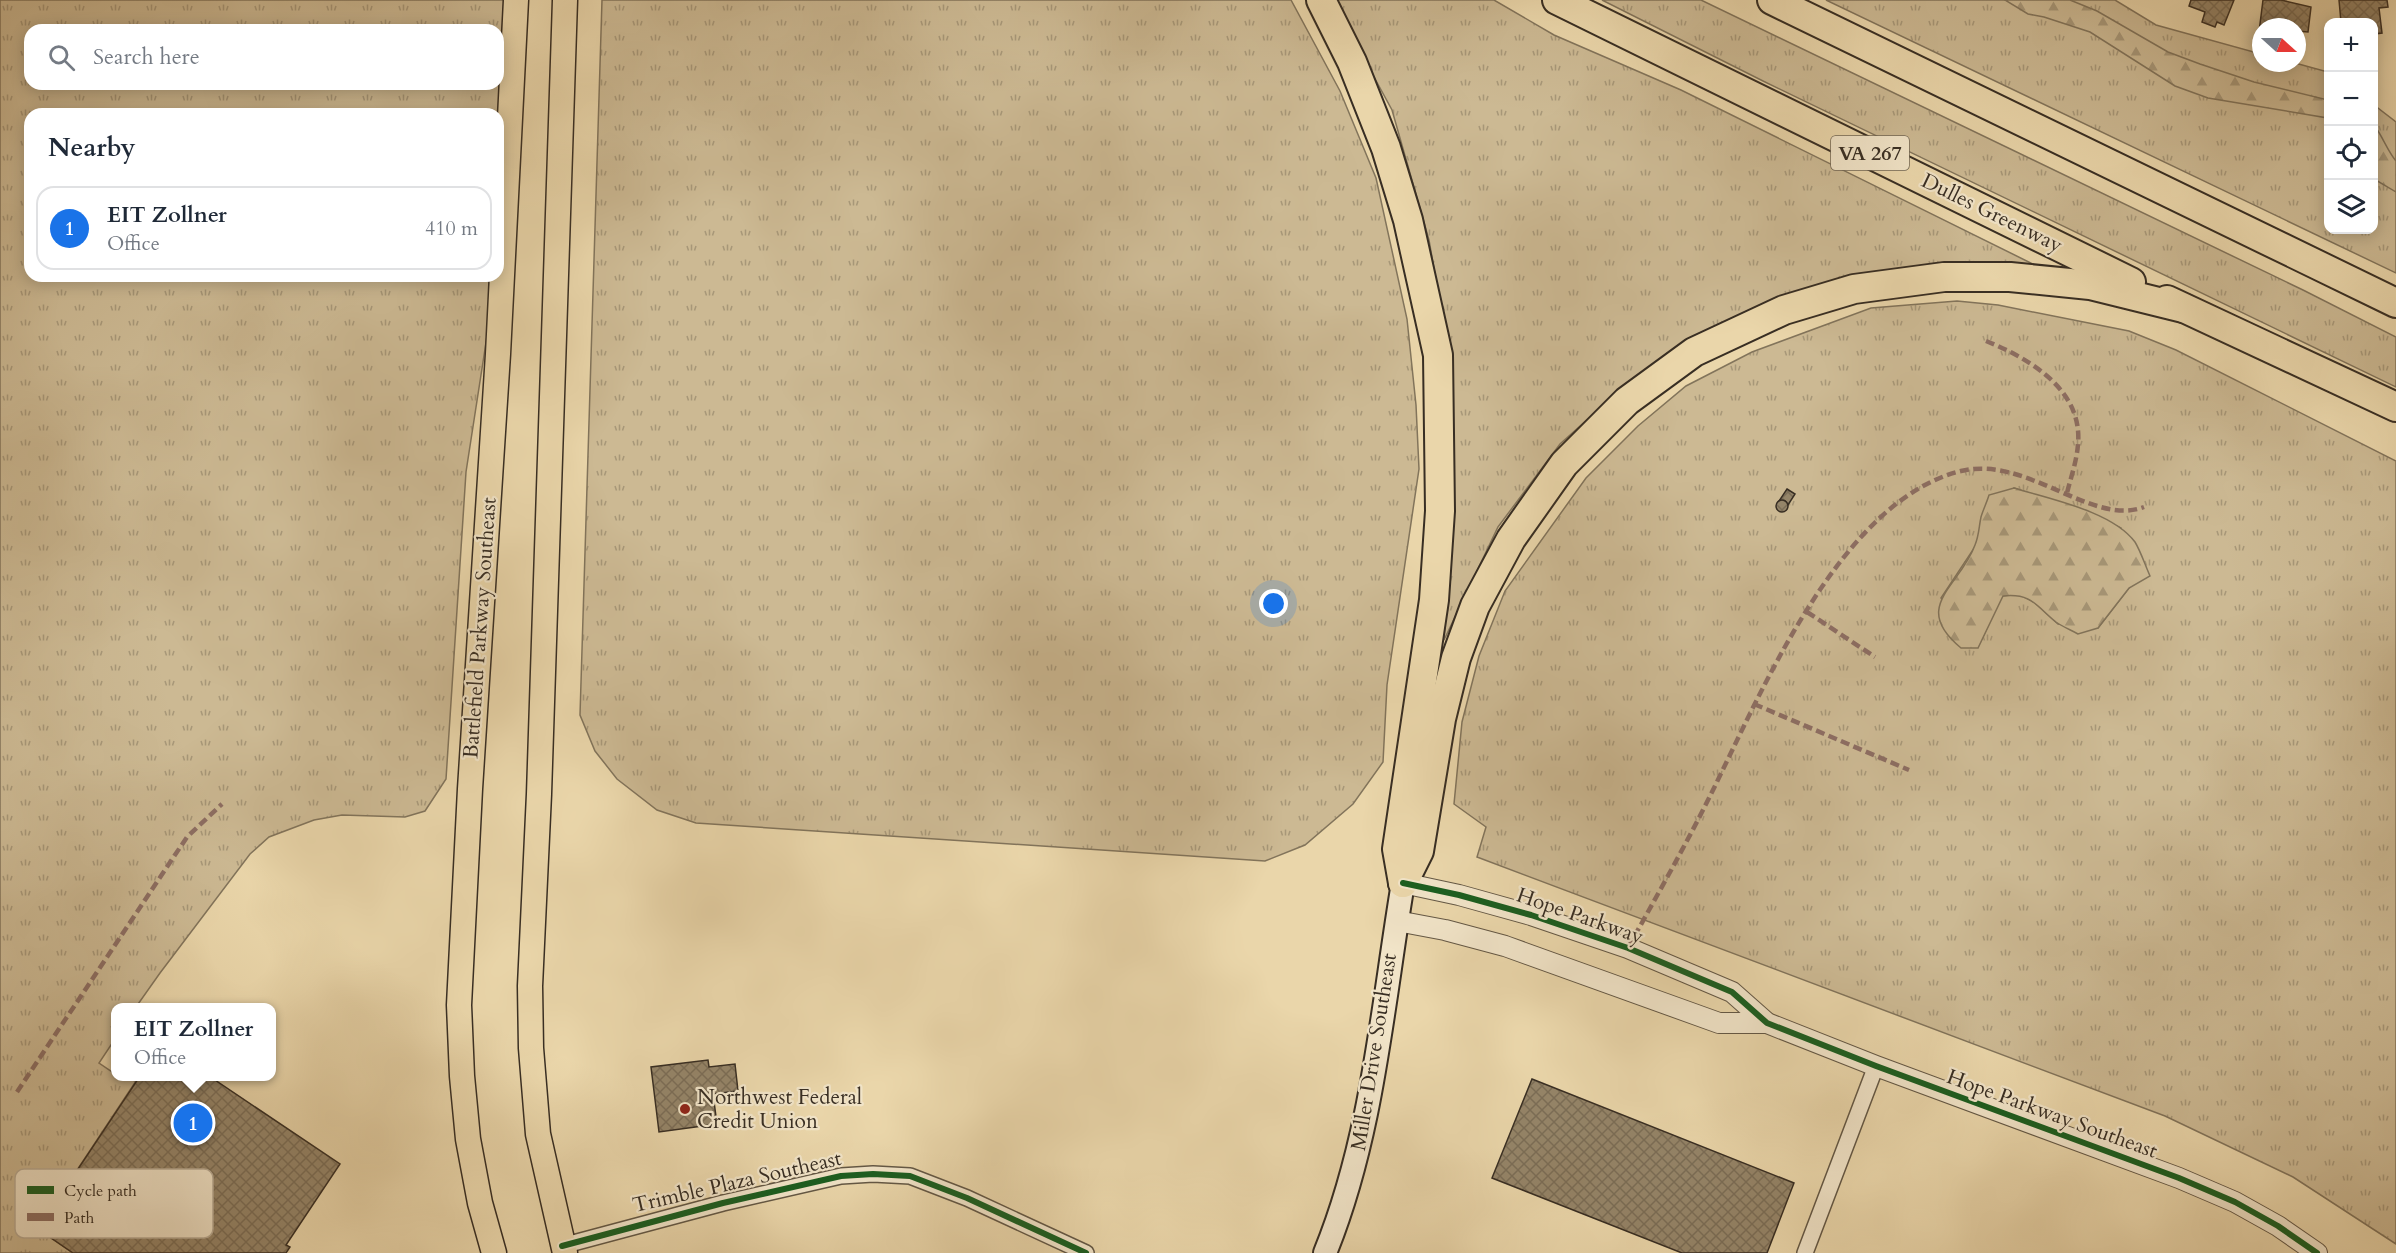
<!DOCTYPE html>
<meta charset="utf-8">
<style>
:root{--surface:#fff;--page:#f2f2f3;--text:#1f2937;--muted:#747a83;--line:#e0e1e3;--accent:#1a73e8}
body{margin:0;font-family:Cardo,serif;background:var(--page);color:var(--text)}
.controls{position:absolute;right:18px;top:18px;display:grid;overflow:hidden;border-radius:12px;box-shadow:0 3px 15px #0003}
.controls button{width:54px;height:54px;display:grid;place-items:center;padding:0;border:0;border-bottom:2px solid var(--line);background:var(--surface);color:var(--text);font:30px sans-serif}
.compass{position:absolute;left:2252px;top:18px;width:54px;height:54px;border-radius:50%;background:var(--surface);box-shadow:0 3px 15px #0003;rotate:111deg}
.you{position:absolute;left:1274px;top:604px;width:21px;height:21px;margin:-15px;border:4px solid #fff;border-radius:50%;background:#1a73e8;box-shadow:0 0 0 9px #1a73e833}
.badge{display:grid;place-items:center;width:39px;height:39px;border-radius:50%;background:var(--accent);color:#fff;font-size:20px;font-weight:700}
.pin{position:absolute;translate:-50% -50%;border:3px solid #fff;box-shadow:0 2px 6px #0006}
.popup{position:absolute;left:111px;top:1003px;width:165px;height:78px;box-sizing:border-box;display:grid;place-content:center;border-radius:12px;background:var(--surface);filter:drop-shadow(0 2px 4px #0005);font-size:20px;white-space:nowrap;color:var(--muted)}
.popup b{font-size:22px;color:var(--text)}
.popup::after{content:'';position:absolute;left:50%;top:100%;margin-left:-12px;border:12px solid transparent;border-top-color:var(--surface)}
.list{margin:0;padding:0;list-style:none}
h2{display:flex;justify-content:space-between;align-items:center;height:78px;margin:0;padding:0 24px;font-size:26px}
h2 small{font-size:20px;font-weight:400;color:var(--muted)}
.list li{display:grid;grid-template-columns:39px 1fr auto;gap:18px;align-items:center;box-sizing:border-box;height:84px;margin:0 12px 12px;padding:0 12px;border:2px solid var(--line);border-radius:18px}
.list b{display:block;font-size:22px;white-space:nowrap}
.list p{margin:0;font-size:20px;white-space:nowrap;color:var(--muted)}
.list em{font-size:20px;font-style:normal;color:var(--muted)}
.icon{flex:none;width:33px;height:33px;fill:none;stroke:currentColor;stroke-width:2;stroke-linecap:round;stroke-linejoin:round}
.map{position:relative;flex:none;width:2396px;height:1253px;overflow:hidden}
.search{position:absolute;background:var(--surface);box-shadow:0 3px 15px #0003;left:24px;top:24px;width:480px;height:66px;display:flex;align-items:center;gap:15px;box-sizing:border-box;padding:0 21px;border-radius:18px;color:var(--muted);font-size:22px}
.panel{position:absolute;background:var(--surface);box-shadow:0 3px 15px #0003;left:24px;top:108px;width:480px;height:174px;border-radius:18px}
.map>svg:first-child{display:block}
.grass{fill:url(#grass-tufts);stroke:#82745b;stroke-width:1.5;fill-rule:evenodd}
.forest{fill:url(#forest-firs);stroke:#82745b;stroke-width:1.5}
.building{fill:url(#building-cross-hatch);stroke:#382e23;stroke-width:1.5}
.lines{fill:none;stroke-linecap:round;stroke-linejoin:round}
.minor-casing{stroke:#645845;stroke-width:18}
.tertiary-casing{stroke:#645845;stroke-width:22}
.secondary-casing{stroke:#382e23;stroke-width:26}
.primary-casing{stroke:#382e23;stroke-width:27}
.motorway-casing{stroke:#382e23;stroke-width:32}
.minor{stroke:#f1e4c8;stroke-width:15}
.tertiary{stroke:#f1e4c8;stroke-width:20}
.secondary{stroke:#f1e4c8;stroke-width:22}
.primary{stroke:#ead6aa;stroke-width:24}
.motorway{stroke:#ead6aa;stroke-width:28}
.quiet{stroke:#8d6e63;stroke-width:4.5;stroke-dasharray:9 4.5;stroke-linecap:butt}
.cycleway-casing{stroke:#f1e4c8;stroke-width:10}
.cycleway{stroke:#1b5e20;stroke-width:6}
.poi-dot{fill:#8f2418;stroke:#f1e4c8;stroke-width:2}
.labels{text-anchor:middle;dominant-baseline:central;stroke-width:4.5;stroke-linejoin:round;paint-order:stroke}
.shield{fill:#f1e4c8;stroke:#706554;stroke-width:1.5}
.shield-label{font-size:20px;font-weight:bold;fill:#382e23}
.street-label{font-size:21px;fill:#382e23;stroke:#f1e4c8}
.poi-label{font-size:21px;fill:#382e23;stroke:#f1e4c8;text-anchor:start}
.key{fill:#f1e4c8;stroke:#baad96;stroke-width:1.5}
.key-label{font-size:16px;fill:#382e23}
</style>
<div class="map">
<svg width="2396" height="1253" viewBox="0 0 2396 1253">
<defs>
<pattern id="grass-tufts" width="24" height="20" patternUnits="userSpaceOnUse" patternTransform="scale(1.5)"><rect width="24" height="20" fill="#ccb993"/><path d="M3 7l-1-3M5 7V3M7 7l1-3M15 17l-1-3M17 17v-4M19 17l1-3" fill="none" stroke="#a79778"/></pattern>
<pattern id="forest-firs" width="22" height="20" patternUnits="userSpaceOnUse" patternTransform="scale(1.5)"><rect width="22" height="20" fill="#ccb993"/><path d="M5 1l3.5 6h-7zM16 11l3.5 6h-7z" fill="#a79778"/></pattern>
<pattern id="building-cross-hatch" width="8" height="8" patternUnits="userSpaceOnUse" patternTransform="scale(1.5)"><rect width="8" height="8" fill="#958569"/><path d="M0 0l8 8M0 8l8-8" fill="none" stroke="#7b6d56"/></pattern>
</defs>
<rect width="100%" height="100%" fill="#ead6aa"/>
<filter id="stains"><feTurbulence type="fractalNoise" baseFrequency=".00333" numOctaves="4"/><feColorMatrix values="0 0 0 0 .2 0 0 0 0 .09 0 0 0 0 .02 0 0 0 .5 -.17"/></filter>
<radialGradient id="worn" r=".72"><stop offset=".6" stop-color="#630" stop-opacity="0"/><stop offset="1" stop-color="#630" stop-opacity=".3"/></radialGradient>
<g class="grass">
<path d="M0 0H504L498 114H30V276H490L487 336 466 472 446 779 425 811 405 817 342 815 314 820 269 837 250 854 160 973 136 1007 115 1008V1039L99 1063 115 1074V1076L136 1081 38 1229 73 1253H0ZM30 30H498V84H30Z"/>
<path d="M602 0H1291L1340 91 1376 178 1407 319 1416 405 1419 469 1387 685 1383 762 1353 804 1305 845 1265 861 696 823 657 810 617 779 595 751 580 715Z"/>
<path d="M1332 0H1494L1554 35 1681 90 2045 270 1946 264 1633 379 1560 444 1498 527 1444 640 1451 534 1450 360 1429 240 1392 110Z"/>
<path d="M1602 0H1701L2303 290 2396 337V387L1763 81Z"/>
<path d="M1826 0H2115L2156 25 2261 54V63H2295L2328 72V230H2374V105L2396 122V273Z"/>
<path d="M1957 301 1998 305 2129 331 2176 350 2396 461V1244L2293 1177 2165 1116 1477 857 1486 827 1454 804 1462 722 1479 656 1505 591 1586 478 1638 426 1686 386 1752 352 1871 308ZM2014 488 2090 513 2121 528 2129 588 2098 628 2058 624 2034 602 2018 594 2002 596 1978 647 1941 598Z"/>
</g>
<g class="forest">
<path d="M2005 0H2070L2097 11 2168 52 2200 64 2254 82 2328 100V118L2208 98 2175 86 2090 32 2044 17 2028 14Z"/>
<path d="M2374 125C2383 137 2387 150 2396 161V192L2374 179Z"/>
<path d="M2014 488C2049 499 2112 511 2135 542 2141 552 2145 565 2150 576L2129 588 2098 628 2078 634C2071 630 2063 627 2056 622 2036 606 2032 593 2003 596L1978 648H1961C1910 606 1960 587 1975 545 1979 536 1979 526 1981 517 1983 510 1987 502 1989 495Z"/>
</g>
<g class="building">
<path d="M2191 0H2234L2224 25 2217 22 2215 27 2202 22 2205 12 2189 6Z"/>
<path d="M2263 0H2281L2311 7 2308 32 2297 31V27H2261V32H2259Z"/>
<path d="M2339 0H2387L2388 7 2379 8 2382 33 2375 34 2374 37V22H2341Z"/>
<path d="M1787 489 1795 494 1788 505 1785 501H1779Z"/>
<circle cx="1782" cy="506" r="6"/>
<path d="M708 1060 709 1067 735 1064 738 1091 713 1094 717 1124 659 1132 651 1067Z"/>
<path d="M140 1076H209L340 1164 286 1245 290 1247 286 1253H73L38 1229Z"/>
<path d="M1532 1079 1794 1183 1767 1253H1682L1492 1178Z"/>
</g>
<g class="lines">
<g class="minor-casing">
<g id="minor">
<path d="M562 1246 723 1203 841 1176 873 1174 910 1176 967 1198 1086 1253"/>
<path d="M1805 1253 1876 1066"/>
</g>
</g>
<g class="tertiary-casing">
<g id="tertiary">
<path d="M1403 883 1459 895 1531 915 1628 948 1732 992 1767 1023 1876 1066 2179 1178 2235 1202 2278 1226 2317 1253"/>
<path d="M1397 921 1445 930 1505 946 1719 1023H1767"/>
</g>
</g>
<g class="secondary-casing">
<path id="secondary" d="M1325 1253C1373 1135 1382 1008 1403 883"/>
</g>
<g class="primary-casing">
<g id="primary">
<path d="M494 1253 480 1203 468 1139 462 1076 459 1005 470 789 498 354 516 0"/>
<path d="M565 1253 538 1134 531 1048 530 986 539 794 565 0"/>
</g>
</g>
<g class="motorway-casing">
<g id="motorway">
<path d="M1321 0 1352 62 1386 148 1408 220 1438 355 1440 511 1434 600 1397 849 1403 883"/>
<path d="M1557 0 2131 282"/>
<path d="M1772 0 2396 303"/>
<path d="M2167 300 2396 407"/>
<path d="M1403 883 1419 851 1441 719 1456 658 1475 606 1511 539 1564 464 1627 401 1694 352 1784 310 1854 289 1944 277H2010L2090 285 2183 308"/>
</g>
</g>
<use href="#minor" class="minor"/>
<use href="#tertiary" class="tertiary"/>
<use href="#secondary" class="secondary"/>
<use href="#primary" class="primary"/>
<use href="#motorway" class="motorway"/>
<g class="quiet">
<path d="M1986 341C2028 358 2083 389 2078 444 2077 460 2071 477 2067 493"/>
<path d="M1807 612 1875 657"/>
<path d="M1754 704 1909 770"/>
<path d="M1628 948C1656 897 1686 845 1712 792 1762 691 1841 500 1961 471 2027 455 2092 527 2144 507"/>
<path d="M17 1092 187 837 222 804"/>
</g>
<g class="cycleway-casing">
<g id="cycleway">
<path d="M1403 883 1459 895 1531 915 1628 948 1732 992 1767 1023 1876 1066 2179 1178 2235 1202 2278 1226 2317 1253"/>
<path d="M562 1246 723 1203 841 1176 873 1174 910 1176 967 1198 1086 1253"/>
</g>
</g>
<use href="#cycleway" class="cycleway"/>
</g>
<circle class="poi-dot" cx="685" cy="1109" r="6"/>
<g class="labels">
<rect class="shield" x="1831" y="136" width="78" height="34" rx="4.5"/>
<g class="shield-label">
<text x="1870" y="153">VA 267</text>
</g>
<g class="street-label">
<text transform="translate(1992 213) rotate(26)">Dulles Greenway</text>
<text transform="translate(480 628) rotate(-86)">Battlefield Parkway Southeast</text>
<text transform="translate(1580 916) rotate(19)">Hope Parkway</text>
<text transform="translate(1374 1052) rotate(-81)">Miller Drive Southeast</text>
<text transform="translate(2052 1114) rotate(20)">Hope Parkway Southeast</text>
<text transform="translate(737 1182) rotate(-13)">Trimble Plaza Southeast</text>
</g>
<g class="poi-label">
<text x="697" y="1097">Northwest Federal<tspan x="697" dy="24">Credit Union</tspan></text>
</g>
</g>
<rect x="15" y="1169" width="198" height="69" rx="9" class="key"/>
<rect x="27" y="1186" width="27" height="8" fill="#1b5e20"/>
<rect x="27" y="1213" width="27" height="8" fill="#8d6e63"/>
<g class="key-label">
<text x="64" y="1196">Cycle path</text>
<text x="64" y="1223">Path</text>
</g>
<rect width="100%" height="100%" filter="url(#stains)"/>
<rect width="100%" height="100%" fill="url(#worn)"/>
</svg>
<div class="controls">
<button>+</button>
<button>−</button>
<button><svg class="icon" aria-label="locate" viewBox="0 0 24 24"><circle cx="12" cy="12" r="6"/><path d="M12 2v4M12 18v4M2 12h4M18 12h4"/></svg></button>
<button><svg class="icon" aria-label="layers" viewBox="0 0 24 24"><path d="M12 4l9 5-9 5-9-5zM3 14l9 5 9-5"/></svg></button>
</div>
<svg class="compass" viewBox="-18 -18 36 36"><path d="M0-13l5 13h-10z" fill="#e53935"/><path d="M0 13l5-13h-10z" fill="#747a83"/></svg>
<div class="you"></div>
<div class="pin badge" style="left:193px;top:1123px">1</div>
<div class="popup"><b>EIT Zollner</b>Office</div>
<div class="search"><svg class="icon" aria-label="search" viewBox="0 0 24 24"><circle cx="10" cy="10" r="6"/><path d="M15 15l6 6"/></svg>Search here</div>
<section class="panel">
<h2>Nearby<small></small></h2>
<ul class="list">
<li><span class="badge">1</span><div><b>EIT Zollner</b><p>Office</p></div><em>410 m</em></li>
</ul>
</section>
</div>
